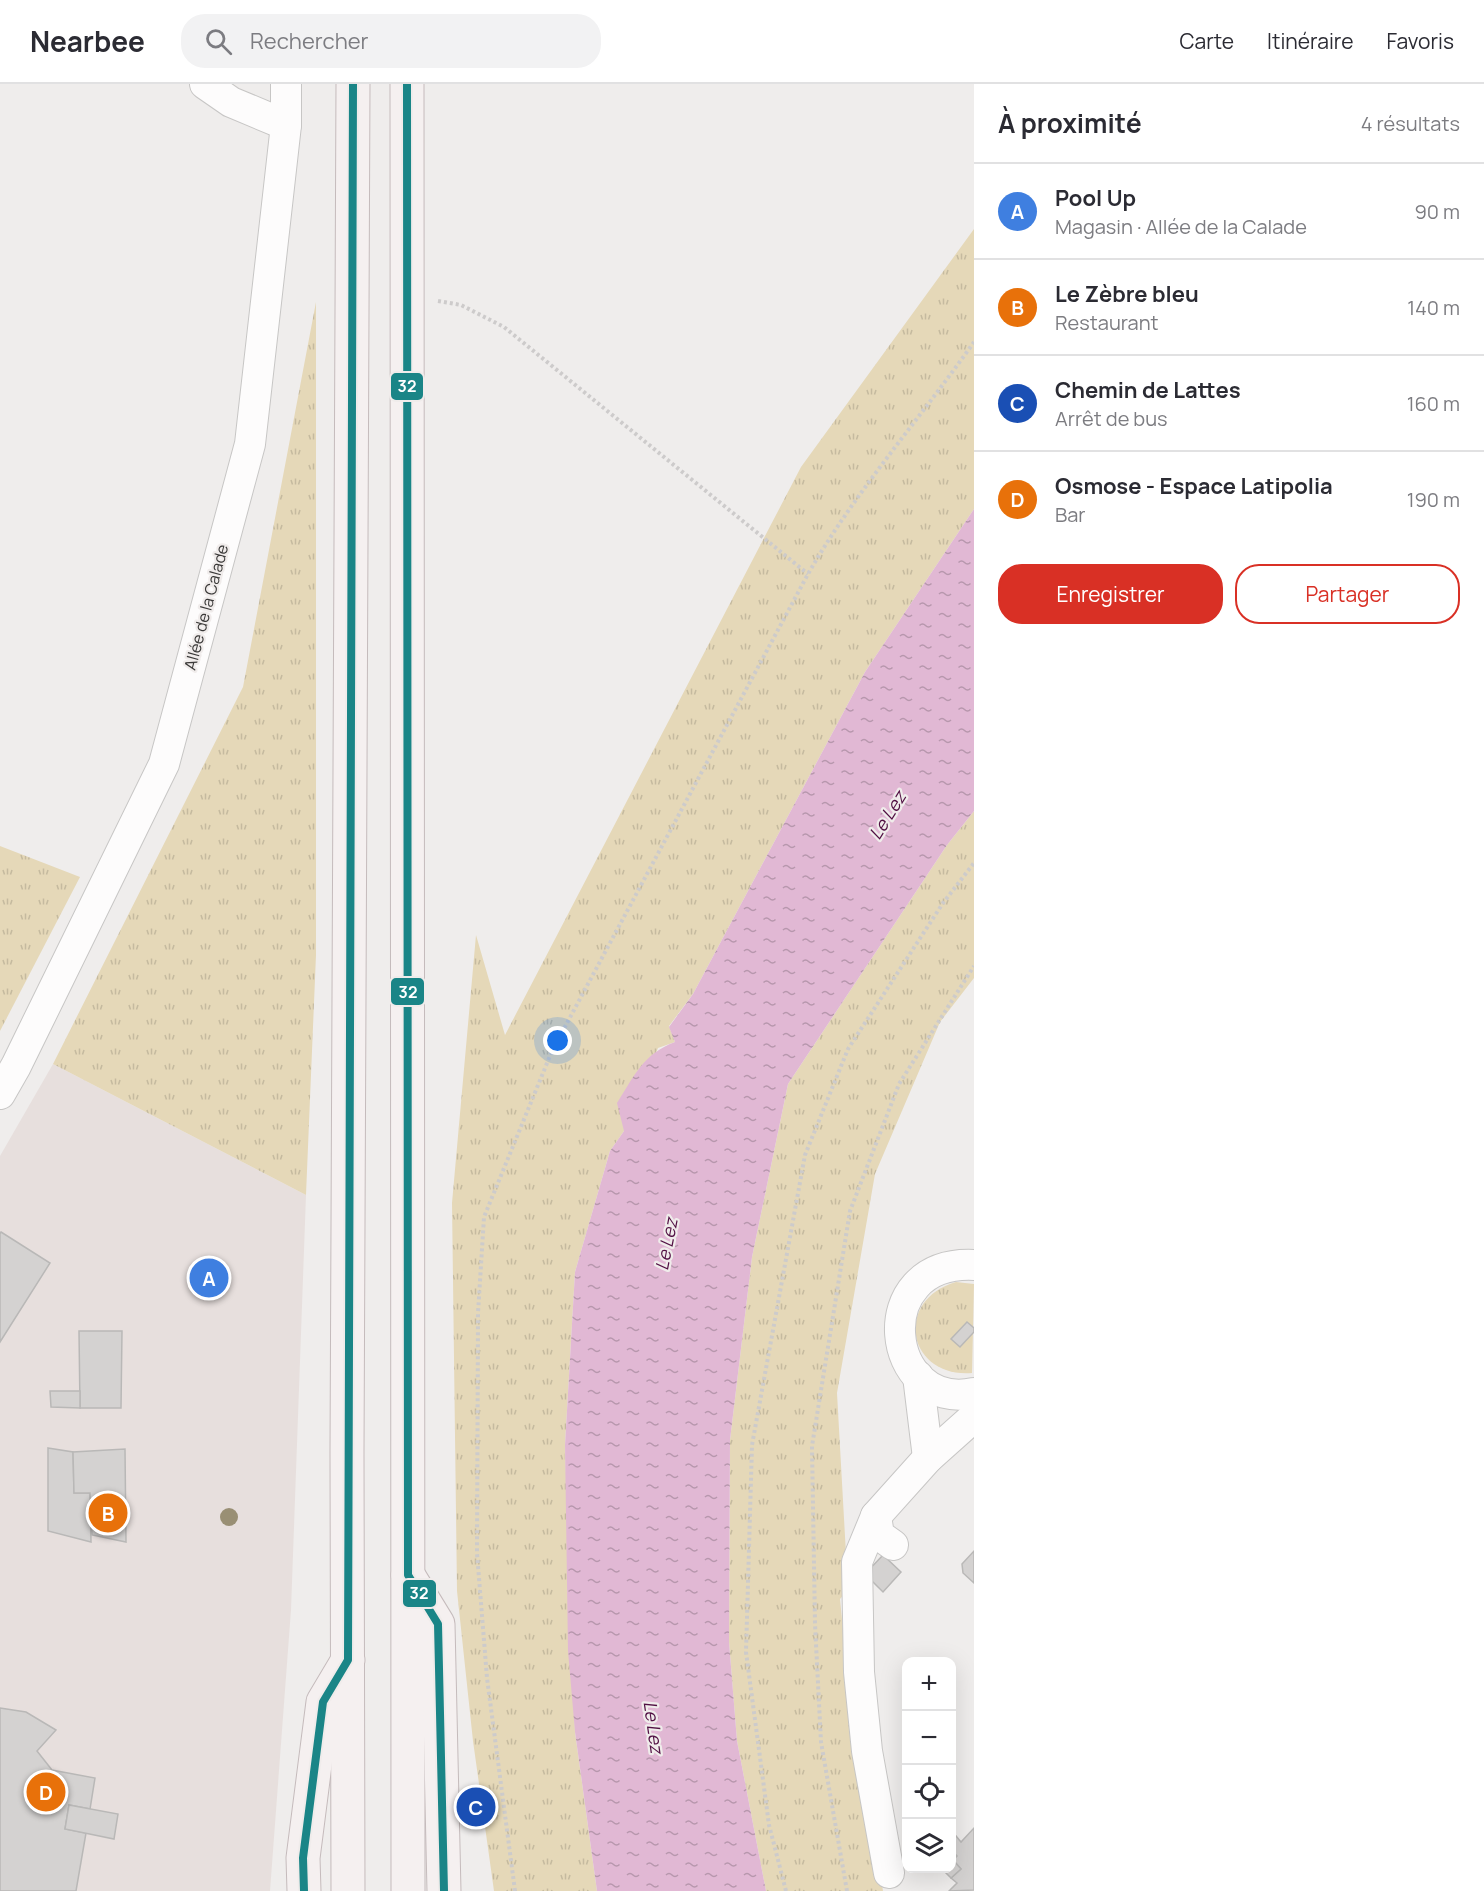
<!DOCTYPE html>
<html lang="fr">
<meta charset="utf-8">
<style>
:root{--surface:#fff;--page:#f2f2f3;--text:#2b2b33;--muted:#7c7c81;--line:#e1e1e2;--accent:#d93025}
body{margin:0;font-family:Manrope,sans-serif;background:var(--page);color:var(--text)}
.controls{position:absolute;right:18px;bottom:18px;display:grid;overflow:hidden;border-radius:12px;box-shadow:0 6px 24px #0002}
.controls button{width:54px;height:54px;display:grid;place-items:center;padding:0;border:0;border-bottom:2px solid var(--line);background:var(--surface);color:var(--text);font:30px sans-serif}
.you{position:absolute;left:558px;top:957px;width:21px;height:21px;margin:-15px;border:4px solid #fff;border-radius:50%;background:#1a73e8;box-shadow:0 0 0 9px #1a73e833}
.badge{display:grid;place-items:center;width:39px;height:39px;border-radius:50%;background:var(--accent);color:#fff;font-size:20px;font-weight:700}
.pin{position:absolute;translate:-50% -50%;border:3px solid #fff;box-shadow:0 2px 6px #0006}
.list{margin:0;padding:0;list-style:none}
h2{display:flex;justify-content:space-between;align-items:center;height:78px;margin:0;padding:0 24px;font-size:26px}
h2 small{font-size:20px;font-weight:400;color:var(--muted)}
.list li{display:grid;grid-template-columns:39px 1fr auto;gap:18px;align-items:center;box-sizing:border-box;height:96px;padding:0 24px;border-top:2px solid var(--line)}
.list b{display:block;font-size:22px;white-space:nowrap}
.list p{margin:0;font-size:20px;white-space:nowrap;color:var(--muted)}
.list em{font-size:20px;font-style:normal;color:var(--muted)}
.actions{display:flex;gap:12px;padding:18px 24px}
.actions a{flex:1;padding:14px 0;border:2px solid var(--accent);border-radius:24px;text-align:center;font-size:21px;color:var(--accent)}
.actions .main{background:var(--accent);color:#fff}
.icon{flex:none;width:33px;height:33px;fill:none;stroke:currentColor;stroke-width:2;stroke-linecap:round;stroke-linejoin:round}
.map{position:relative;flex:none;width:974px;height:1807px;overflow:hidden}
header{display:flex;align-items:center;gap:36px;box-sizing:border-box;height:84px;padding:0 30px;background:var(--surface);border-bottom:2px solid var(--line)}
header strong{font-size:28px}
nav{display:flex;gap:33px;margin-inline-start:auto;font-size:21px}
.search{width:420px;height:54px;background:var(--page);display:flex;align-items:center;gap:15px;box-sizing:border-box;padding:0 21px;border-radius:24px;color:var(--muted);font-size:22px}
main{display:flex}
aside{flex:1;background:var(--surface)}
.map>svg:first-child{display:block}
.built{fill:#e7dfdd}
.grass{fill:url(#grass-tufts)}
.water{fill:url(#water-ripples)}
.building{fill:#d4d2d1;stroke:#b9b8b7;stroke-width:1.5}
.lines{fill:none;stroke-linecap:round;stroke-linejoin:round}
.minor-casing{stroke:#c7c6c5;stroke-width:32}
.major-casing{stroke:#c5bbbc;stroke-width:35}
.path{stroke:#cdcbcb;stroke-width:4;stroke-dasharray:3 3;stroke-linecap:butt}
.minor{stroke:#fdfcfc;stroke-width:30}
.major{stroke:#f5f0f0;stroke-width:33}
.bus-1-casing{stroke:#f0eceb;stroke-width:12}
.bus-1{stroke:#1a8587;stroke-width:8}
.tree{fill:#998f74}
.labels{text-anchor:middle;dominant-baseline:central;stroke-width:4.5;stroke-linejoin:round;paint-order:stroke}
.street-label{font-size:16px;fill:#3a3938;stroke:#f0eceb}
.water-label{font-size:18px;font-style:italic;fill:#510f43;stroke:#f0eceb}
.line-badge{stroke:#f0eceb;stroke-width:2}
.badge-label{font-size:16px;text-anchor:middle;font-weight:bold;fill:#fff}
</style>
<header>
<strong>Nearbee</strong>
<div class="search"><svg class="icon" aria-label="search" viewBox="0 0 24 24"><circle cx="10" cy="10" r="6"/><path d="M15 15l6 6"/></svg>Rechercher</div>
<nav><a>Carte</a><a>Itinéraire</a><a>Favoris</a></nav>
</header>
<main>
<div class="map">
<svg width="974" height="1807" viewBox="0 0 974 1807">
<defs>
<pattern id="grass-tufts" width="24" height="20" patternUnits="userSpaceOnUse" patternTransform="scale(1.5)"><rect width="24" height="20" fill="#e5d8b8"/><path d="M3 7l-1-3M5 7V3M7 7l1-3M15 17l-1-3M17 17v-4M19 17l1-3" fill="none" stroke="#c5ba9f"/></pattern>
<pattern id="water-ripples" width="26" height="14" patternUnits="userSpaceOnUse" patternTransform="scale(1.5)"><rect width="26" height="14" fill="#e1b8d4"/><path d="M2 4q2-2 4 0t4 0M15 11q2-2 4 0t4 0" fill="none" stroke="#b797ad"/></pattern>
</defs>
<rect width="100%" height="100%" fill="#efedec"/>
<path class="built" d="M53 980 306 1111 291 1526 270 1807H0V1072Z"/>
<g class="grass">
<path d="M974 145V425L865 588 693 910 669 942 675 958 658 964 624 1047 610 1067 575 1188 565 1361 575 1648 597 1807H494L473 1657 457 1507 452 1119 476 851 505 951 801 383Z"/>
<path d="M316 218V871L306 1111 53 980 243 603Z"/>
<path d="M974 727V894L940 938 875 1090 837 1309 848 1506 840 1515 847 1586 883 1807H766L737 1657 729 1558 730 1356 752 1173 788 1000 947 761Z"/>
<path d="M0 762 80 793 0 947Z"/>
<path d="M956 1198 974 1200 972 1289C907 1294 893 1216 956 1198Z"/>
</g>
<path class="water" d="M974 425V727L947 761 788 1000 752 1173 730 1356 729 1558 737 1657 766 1807H597L575 1648 568 1567 565 1361 575 1188 610 1067 624 1047 617 1019C635 991 643 970 675 958L669 943 693 910 865 588Z"/>
<g class="building">
<path d="M1 1148 50 1179 0 1258V1150Z"/>
<path d="M967 1238 974 1244V1248L960 1263 951 1255Z"/>
<path d="M79 1247H122L121 1324H80Z"/>
<path d="M50 1307H80V1324L51 1323Z"/>
<path d="M48 1364 73 1368 74 1409H90L91 1458 48 1447Z"/>
<path d="M125 1365 126 1458 92 1451 90 1409H74L73 1368Z"/>
<path d="M974 1467V1499L963 1489 962 1480Z"/>
<path d="M883 1471 901 1488 883 1508 865 1490Z"/>
<path d="M0 1624 26 1628 56 1646 37 1667 52 1686 95 1694 90 1725 69 1721 65 1745 86 1749 76 1807H0Z"/>
<path d="M69 1721 118 1730 114 1755 65 1745Z"/>
<path d="M974 1744V1806L949 1807 957 1799 951 1794 961 1785 953 1776 957 1772 952 1767V1757L956 1752 961 1758Z"/>
<path d="M953 1776 961 1785 951 1794 944 1787 952 1784Z"/>
</g>
<g class="lines">
<g class="minor-casing">
<g id="minor">
<path d="M205 0 231 18 286 41"/>
<path d="M0 1010 16 982 164 680 250 360 286 41V0"/>
<path d="M974 1181C866 1176 885 1328 974 1309"/>
<path d="M918 1292 928 1374"/>
<path d="M876 1432 857 1478 859 1588 867 1667 889 1789"/>
<path d="M893 1461 879 1451 876 1432 928 1374 974 1333"/>
</g>
</g>
<g class="major-casing">
<g id="major">
<path d="M407 0 408 1807"/>
<path d="M408 1491 438 1540 444 1807"/>
<path d="M304 1807 303 1774 323 1618 348 1576"/>
<path d="M348 1807 347 1369 353 0"/>
</g>
</g>
<g class="path">
<path d="M438 217 461 221 504 243 808 490"/>
<path d="M515 1807 487 1594 477 1469 478 1229 484 1133 552 967 808 490C855 408 919 336 974 258"/>
<path d="M786 1807 769 1741 746 1568 752 1361 805 1071 848 965 943 819 974 779"/>
<path d="M847 1807 821 1658 815 1540 812 1362 850 1127 899 1000 974 882"/>
</g>
<use href="#minor" class="minor"/>
<use href="#major" class="major"/>
<g class="bus-1-casing">
<g id="bus-1">
<path d="M407 0 408 1491 438 1540 444 1807"/>
<path d="M304 1807 303 1774 323 1618 348 1576 353 0"/>
</g>
</g>
<use href="#bus-1" class="bus-1"/>
</g>
<circle class="tree" cx="229" cy="1433" r="9"/>
<g class="labels">
<g class="street-label">
<text transform="translate(206 523) rotate(-75)">Allée de la Calade</text>
</g>
<g class="water-label">
<text transform="translate(887 731) rotate(-58)">Le Lez</text>
<text transform="translate(666 1160) rotate(-79)">Le Lez</text>
<text transform="translate(654 1643) rotate(82)">Le Lez</text>
</g>
</g>
<g class="line-badge">
<rect x="390" y="288" width="34" height="29" rx="6" fill="#1a8587"/>
<rect x="390" y="893" width="35" height="29" rx="6" fill="#1a8587"/>
<rect x="402" y="1495" width="35" height="29" rx="6" fill="#1a8587"/>
</g>
<g class="badge-label">
<text x="407" y="308">32</text>
<text x="408" y="914">32</text>
<text x="419" y="1515">32</text>
</g>
</svg>
<div class="controls">
<button>+</button>
<button>−</button>
<button><svg class="icon" aria-label="locate" viewBox="0 0 24 24"><circle cx="12" cy="12" r="6"/><path d="M12 2v4M12 18v4M2 12h4M18 12h4"/></svg></button>
<button><svg class="icon" aria-label="layers" viewBox="0 0 24 24"><path d="M12 4l9 5-9 5-9-5zM3 14l9 5 9-5"/></svg></button>
</div>
<div class="you"></div>
<div class="pin badge" style="left:209px;top:1194px;background:#3f7fe0">A</div>
<div class="pin badge" style="left:108px;top:1429px;background:#e8710a">B</div>
<div class="pin badge" style="left:476px;top:1723px;background:#1a4fb4">C</div>
<div class="pin badge" style="left:46px;top:1708px;background:#e8710a">D</div>
</div>
<aside>
<h2>À proximité<small>4 résultats</small></h2>
<ul class="list">
<li><span class="badge" style="background:#3f7fe0">A</span><div><b>Pool Up</b><p>Magasin · Allée de la Calade</p></div><em>90 m</em></li>
<li><span class="badge" style="background:#e8710a">B</span><div><b>Le Zèbre bleu</b><p>Restaurant</p></div><em>140 m</em></li>
<li><span class="badge" style="background:#1a4fb4">C</span><div><b>Chemin de Lattes</b><p>Arrêt de bus</p></div><em>160 m</em></li>
<li><span class="badge" style="background:#e8710a">D</span><div><b>Osmose - Espace Latipolia</b><p>Bar</p></div><em>190 m</em></li>
</ul>
<div class="actions"><a class="main">Enregistrer</a><a>Partager</a></div>
</aside>
</main>
